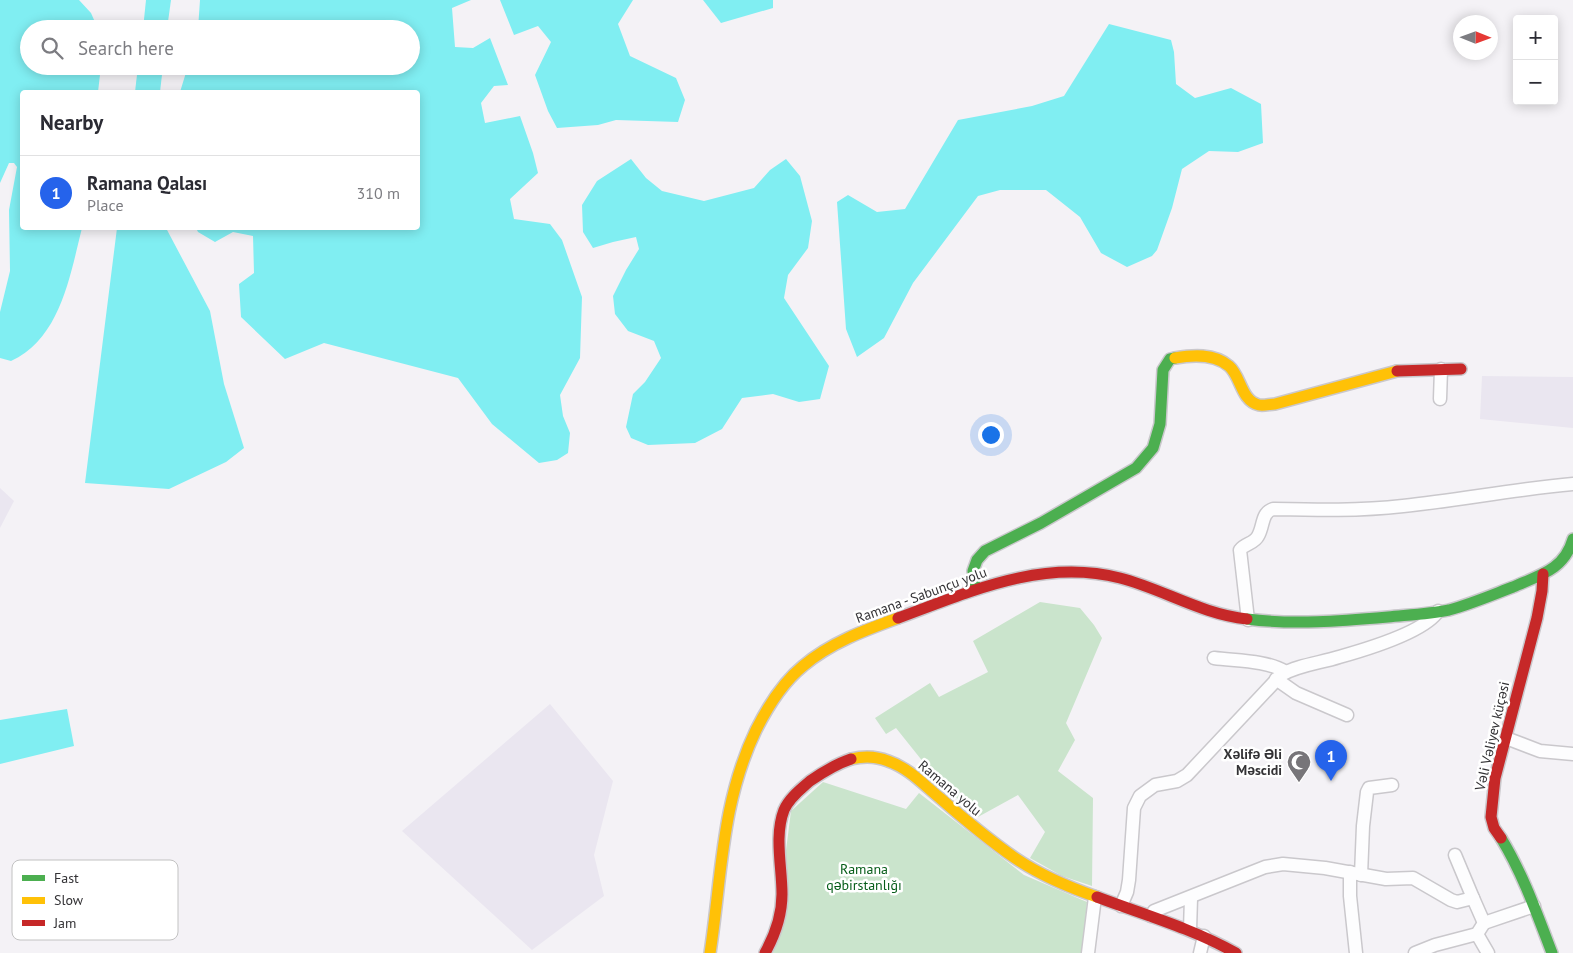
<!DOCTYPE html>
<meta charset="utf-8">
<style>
:root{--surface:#fff;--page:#f7f7f7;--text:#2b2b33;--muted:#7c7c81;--line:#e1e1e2;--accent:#2563eb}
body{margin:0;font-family:"PT Sans",sans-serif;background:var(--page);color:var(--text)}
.controls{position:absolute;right:15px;top:15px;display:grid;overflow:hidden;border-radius:5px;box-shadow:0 2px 12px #0003}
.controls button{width:45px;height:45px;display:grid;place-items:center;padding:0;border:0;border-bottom:1px solid var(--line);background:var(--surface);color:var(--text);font:25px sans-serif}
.compass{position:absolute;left:1453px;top:15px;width:45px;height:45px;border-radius:50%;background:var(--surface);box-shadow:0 2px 12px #0003;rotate:91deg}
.you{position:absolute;left:990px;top:434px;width:18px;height:18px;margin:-12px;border:4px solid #fff;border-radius:50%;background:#1a73e8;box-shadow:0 0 0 8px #1a73e833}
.badge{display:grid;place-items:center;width:32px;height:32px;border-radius:50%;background:var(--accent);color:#fff;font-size:16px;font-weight:700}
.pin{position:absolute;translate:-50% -41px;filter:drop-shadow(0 1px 2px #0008)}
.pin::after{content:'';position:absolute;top:26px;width:18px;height:15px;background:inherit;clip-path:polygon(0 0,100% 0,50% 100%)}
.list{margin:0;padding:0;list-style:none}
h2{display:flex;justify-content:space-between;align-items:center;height:65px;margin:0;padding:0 20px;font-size:21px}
h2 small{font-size:16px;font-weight:400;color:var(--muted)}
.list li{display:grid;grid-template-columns:32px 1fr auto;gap:15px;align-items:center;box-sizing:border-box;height:75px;padding:0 20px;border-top:1px solid var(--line)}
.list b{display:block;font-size:19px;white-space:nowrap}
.list p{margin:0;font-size:16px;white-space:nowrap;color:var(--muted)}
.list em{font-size:16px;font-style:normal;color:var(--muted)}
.icon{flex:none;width:28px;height:28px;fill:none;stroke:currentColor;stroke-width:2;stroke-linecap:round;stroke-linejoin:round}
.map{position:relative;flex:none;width:1573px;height:953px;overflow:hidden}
.search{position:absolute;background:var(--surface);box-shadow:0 2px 12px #0003;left:20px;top:20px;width:400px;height:55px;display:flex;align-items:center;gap:12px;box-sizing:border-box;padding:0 18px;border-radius:28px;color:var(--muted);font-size:19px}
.panel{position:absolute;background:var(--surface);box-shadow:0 2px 12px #0003;left:20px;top:90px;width:400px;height:140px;border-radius:5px}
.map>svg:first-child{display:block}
.built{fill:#eae6f0}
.green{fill:#cae4cc}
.water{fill:#80eef2}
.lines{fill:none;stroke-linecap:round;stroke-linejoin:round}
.street-casing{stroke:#cac8cc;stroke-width:15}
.fast-casing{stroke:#cac8cc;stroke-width:14}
.slow-casing{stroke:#cac8cc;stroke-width:14}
.jam-casing{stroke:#cac8cc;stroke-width:14}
.street{stroke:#fdfdfe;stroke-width:12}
.fast{stroke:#4caf50;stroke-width:11}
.slow{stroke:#ffc107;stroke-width:11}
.jam{stroke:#c62828;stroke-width:11}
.labels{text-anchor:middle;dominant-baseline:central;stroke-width:5;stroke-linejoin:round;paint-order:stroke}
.street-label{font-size:14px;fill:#333235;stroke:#fff}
.poi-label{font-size:14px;font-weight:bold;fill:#333235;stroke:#fff;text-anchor:end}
.park-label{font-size:14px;fill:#055c18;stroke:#fff}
.key{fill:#fff;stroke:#c2c2c2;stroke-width:1}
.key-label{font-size:14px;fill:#333235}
</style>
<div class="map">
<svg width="1573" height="953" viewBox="0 0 1573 953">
<rect width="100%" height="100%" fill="#f4f2f6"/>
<g class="built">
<path d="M1482 376 1573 377V428L1480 419Z"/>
<path d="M0 488 14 501 0 528Z"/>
<path d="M550 704 613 781 594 855 604 896 532 950 402 831Z"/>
</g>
<g class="green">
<path d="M1040 602 1080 608 1094 625 1102 638 1066 723 1075 740 1058 771 1093 798 1092 886 1062 876 1030 858 1045 832 1018 795 978 817 940 783 896 728 886 734 875 718 930 683 939 697 988 672 973 641Z"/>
<path d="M823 782 906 809 919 793 1024 875 1087 902 1082 953H773L791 811Z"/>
</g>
<g class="water">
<path d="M0 0H79L91 13 98 29H29V66H101L98 92H22V156L20 161 22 165V228H82C70 275 61 338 11 361L0 358V312L10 271 9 210 17 167 14 163H9L0 183Z"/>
<path d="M146 0H171L167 29H143Z"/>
<path d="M200 0H471L452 8 455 47 473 48 490 38 508 85 494 86 481 103 485 123 520 116 533 153 538 173 510 199 514 219 550 224 562 240 582 297 580 358 560 395 563 416 570 433 568 453 557 460 539 463 492 424 458 378 324 343 285 359 241 317 239 284 254 273 253 236 233 232 215 242 198 232 196 228H418V92H180L188 66H411V29H198Z"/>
<path d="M500 0H633L618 24 630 56 676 78 685 100 678 122 616 120 598 125 557 128 548 111 535 75 551 42 538 26 514 35Z"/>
<path d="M703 0H773V8L721 23Z"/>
<path d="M1109 24 1171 40 1174 52 1176 84 1195 98 1231 88 1261 104 1263 143 1238 152 1209 151 1182 169 1172 208 1157 250 1152 256 1127 267 1101 253 1080 217 1046 190H1000L978 196 913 283 884 338 857 357 846 329 837 202 848 195 877 212 905 209 958 120 1032 106 1064 96Z"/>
<path d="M138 66H163L160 92H135Z"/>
<path d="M631 159 646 178 662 191 704 201 754 188 770 170 786 159 800 176 812 221 808 248 788 275 784 298 829 366 820 399 799 402 773 394 742 398 722 429 695 443 648 445 631 438 626 427 633 394 645 382 661 358 654 341 628 331 615 314 613 296 626 270 639 249 636 237 613 242 593 248 583 232 582 205 597 181Z"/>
<path d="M117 228H166L210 311 224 384 244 448 226 462 169 489 85 483Z"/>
<path d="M67 709 74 746 0 764V720Z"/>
</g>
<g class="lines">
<g class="street-casing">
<g id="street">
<path d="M1440 399 1441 369"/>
<path d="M1248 620 1240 550C1245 543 1254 544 1258 536 1264 526 1261 513 1273 509 1317 510 1359 511 1403 506 1460 500 1516 489 1573 484"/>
<path d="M1214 658C1237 661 1266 660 1286 672"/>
<path d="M1276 679 1296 693 1347 715"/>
<path d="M1506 738 1540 751 1573 754"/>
<path d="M1455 855 1473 898"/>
<path d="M1350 872V896L1356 953"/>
<path d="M1361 875 1363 826 1367 792 1369 788 1392 785"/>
<path d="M1121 906 1127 892 1129 880 1134 808 1140 796 1155 785 1177 781 1187 775 1281 675C1298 665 1320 663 1339 657 1364 650 1425 632 1438 611"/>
<path d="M1151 916 1154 911 1265 867 1283 864 1325 868 1386 879 1413 878 1451 900 1457 902 1473 898 1484 923 1534 906"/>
<path d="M1190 930 1191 898"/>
<path d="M1477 934 1488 953"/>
<path d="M1088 953 1095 897"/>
<path d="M1200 953 1204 936"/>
<path d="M1415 953 1435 945 1477 934 1484 923"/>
</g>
</g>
<g class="fast-casing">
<g id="fast">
<path d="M975 588 973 571 977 560 985 551 1041 523 1136 468 1153 448 1160 424 1163 370 1170 359 1175 358"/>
<path d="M1247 619C1293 625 1341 621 1388 617 1408 615 1429 614 1449 610 1471 604 1492 595 1513 587 1540 575 1564 570 1573 539"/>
<path d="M1501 838C1523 874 1537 914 1552 953"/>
</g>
</g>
<g class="slow-casing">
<g id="slow">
<path d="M1175 358C1192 355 1214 353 1229 366 1241 376 1241 401 1259 405 1264 406 1270 404 1275 404L1397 371"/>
<path d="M851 759C863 756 876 756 888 761 909 768 924 785 940 798 964 819 989 840 1015 858 1040 875 1068 887 1097 897"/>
<path d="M710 953C722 875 721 803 756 730 768 706 782 683 803 666 830 643 865 630 898 618"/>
</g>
</g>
<g class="jam-casing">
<g id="jam">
<path d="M1397 371 1461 369"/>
<path d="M898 618C969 592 1042 558 1120 578 1163 589 1201 614 1247 619"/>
<path d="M1501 838 1494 828 1491 817 1495 778 1537 618 1542 591 1543 574"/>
<path d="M1097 897C1145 915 1191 928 1236 953"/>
<path d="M765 953C775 935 782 915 782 894 782 867 774 836 784 810 789 798 801 789 810 781 823 772 836 764 851 759"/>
</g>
</g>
<use href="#street" class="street"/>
<use href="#fast" class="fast"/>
<use href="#slow" class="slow"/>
<use href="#jam" class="jam"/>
</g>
<defs>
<g id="mosque-pin" transform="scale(1.25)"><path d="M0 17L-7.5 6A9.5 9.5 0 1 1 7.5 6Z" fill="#777579" stroke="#fff"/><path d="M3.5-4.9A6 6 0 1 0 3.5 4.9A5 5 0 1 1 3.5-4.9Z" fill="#fff"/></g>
</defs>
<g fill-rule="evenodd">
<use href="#mosque-pin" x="1299" y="762"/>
</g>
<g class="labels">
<g class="street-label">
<text transform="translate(921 595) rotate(-20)">Ramana - Sabunçu yolu</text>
<text transform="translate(1492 736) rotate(-77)">Vəli Vəliyev küçəsi</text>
<text transform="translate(950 788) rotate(40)">Ramana yolu</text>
</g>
<g class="poi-label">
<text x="1282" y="754">Xəlifə Əli<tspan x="1282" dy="16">Məscidi</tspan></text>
</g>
<g class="park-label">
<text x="864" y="869">Ramana<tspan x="864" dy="16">qəbirstanlığı</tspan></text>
</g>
</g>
<rect x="12" y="860" width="166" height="80" rx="8" class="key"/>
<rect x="22" y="875" width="23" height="6" fill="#4caf50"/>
<rect x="22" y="897" width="23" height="7" fill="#ffc107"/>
<rect x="22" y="920" width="23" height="6" fill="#c62828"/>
<g class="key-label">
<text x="54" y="883">Fast</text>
<text x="54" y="905">Slow</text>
<text x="54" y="928">Jam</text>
</g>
</svg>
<div class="controls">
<button>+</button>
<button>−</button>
</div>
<svg class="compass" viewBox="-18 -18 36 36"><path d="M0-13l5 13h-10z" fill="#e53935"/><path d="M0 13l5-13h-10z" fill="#7c7c81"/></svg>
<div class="you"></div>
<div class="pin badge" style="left:1331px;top:781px">1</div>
<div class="search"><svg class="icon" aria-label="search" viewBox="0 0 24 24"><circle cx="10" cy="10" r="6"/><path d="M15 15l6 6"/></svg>Search here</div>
<section class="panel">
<h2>Nearby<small></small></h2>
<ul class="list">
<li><span class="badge">1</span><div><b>Ramana Qalası</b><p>Place</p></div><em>310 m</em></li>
</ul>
</section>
</div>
